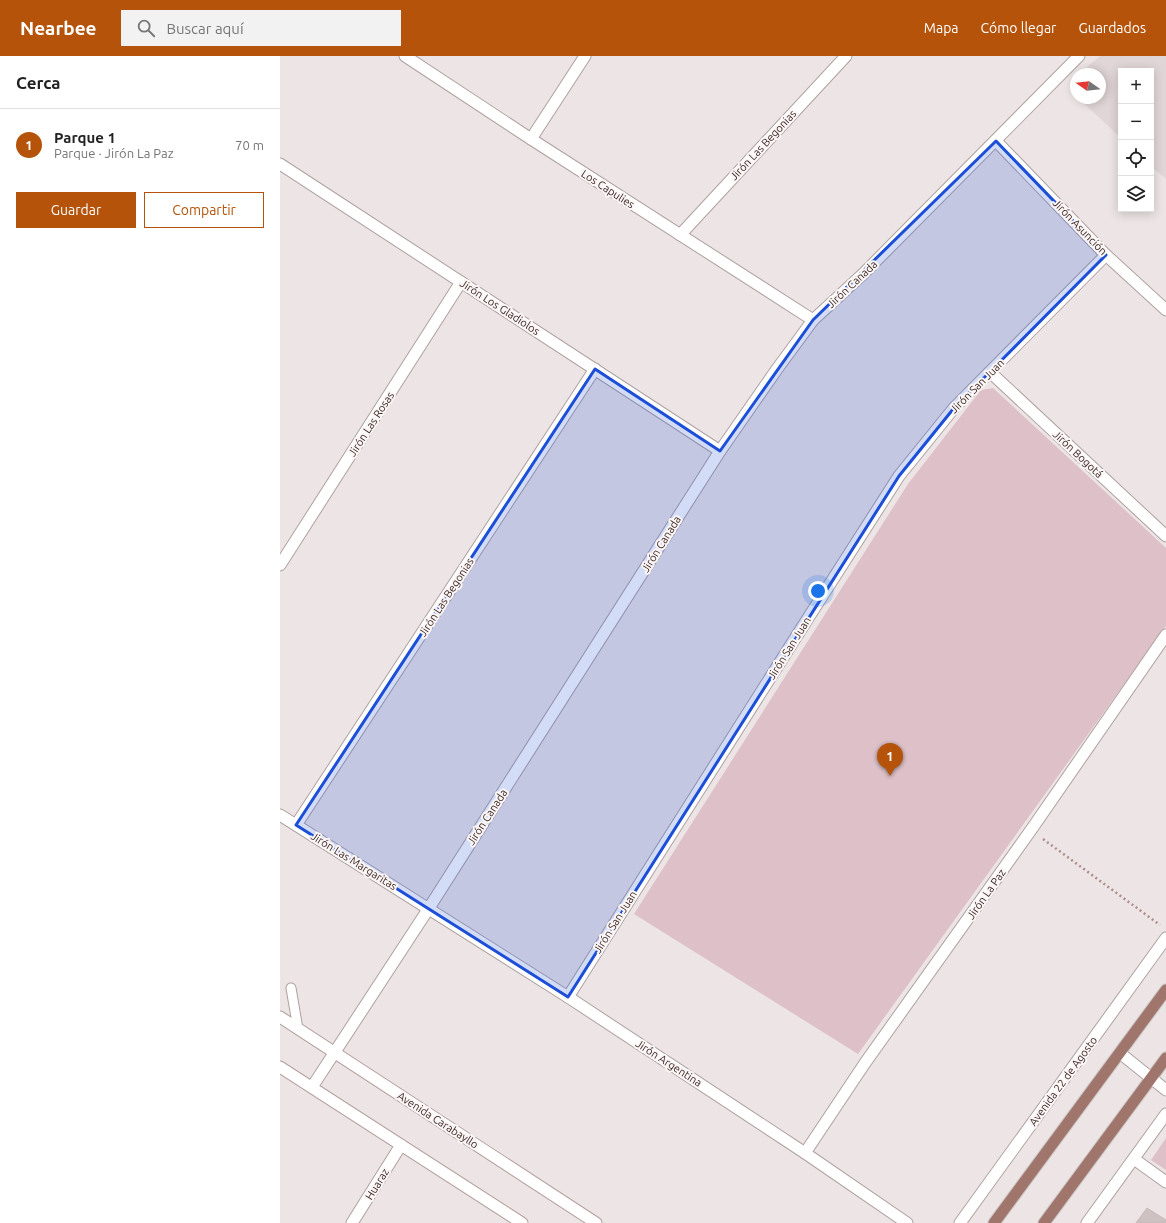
<!DOCTYPE html>
<html lang="es">
<meta charset="utf-8">
<style>
:root{--surface:#fff;--page:#f2f2f2;--text:#222;--muted:#767676;--line:#e0e0e0;--accent:#b45309}
body{margin:0;font-family:Ubuntu,sans-serif;background:var(--page);color:var(--text)}
.controls{position:absolute;right:12px;top:12px;display:grid;overflow:hidden;border-radius:0px;box-shadow:0 2px 10px #0003}
.controls button{width:36px;height:36px;display:grid;place-items:center;padding:0;border:0;border-bottom:1px solid var(--line);background:var(--surface);color:var(--text);font:20px sans-serif}
.compass{position:absolute;left:790px;top:12px;width:36px;height:36px;border-radius:50%;background:var(--surface);box-shadow:0 2px 10px #0003;rotate:284deg}
.you{position:absolute;left:538px;top:535px;width:14px;height:14px;margin:-10px;border:3px solid #fff;border-radius:50%;background:#1a73e8;box-shadow:0 0 0 6px #1a73e833}
.badge{display:grid;place-items:center;width:26px;height:26px;border-radius:50%;background:var(--accent);color:#fff;font-size:13px;font-weight:700}
.pin{position:absolute;translate:-50% -33px;filter:drop-shadow(0 1px 2px #0008)}
.pin::after{content:'';position:absolute;top:21px;width:14px;height:12px;background:inherit;clip-path:polygon(0 0,100% 0,50% 100%)}
.list{margin:0;padding:0;list-style:none}
h2{display:flex;justify-content:space-between;align-items:center;height:52px;margin:0;padding:0 16px;font-size:17px}
h2 small{font-size:13px;font-weight:400;color:var(--muted)}
.list li{display:grid;grid-template-columns:26px 1fr auto;gap:12px;align-items:center;box-sizing:border-box;height:72px;padding:0 16px;border-top:1px solid var(--line)}
.list b{display:block;font-size:15px;white-space:nowrap}
.list p{margin:0;font-size:13px;white-space:nowrap;color:var(--muted)}
.list em{font-size:13px;font-style:normal;color:var(--muted)}
.actions{display:flex;gap:8px;padding:12px 16px}
.actions a{flex:1;padding:9px 0;border:1px solid var(--accent);border-radius:0px;text-align:center;font-size:14px;color:var(--accent)}
.actions .main{background:var(--accent);color:#fff}
.icon{flex:none;width:22px;height:22px;fill:none;stroke:currentColor;stroke-width:2;stroke-linecap:round;stroke-linejoin:round}
.map{position:relative;flex:none;width:886px;height:1167px;overflow:hidden}
header{display:flex;align-items:center;gap:24px;box-sizing:border-box;height:56px;padding:0 20px;background:var(--accent);color:#fff}
header strong{font-size:19px}
nav{display:flex;gap:22px;margin-inline-start:auto;font-size:14px}
.search{width:280px;height:36px;background:var(--page);display:flex;align-items:center;gap:10px;box-sizing:border-box;padding:0 14px;border-radius:0px;color:var(--muted);font-size:15px}
main{display:flex}
aside{flex:1;background:var(--surface)}
.map>svg:first-child{display:block}
.built{fill:#e1d6d7}
.green{fill:#ddc0c8}
.building{fill:#cec1c2;stroke:#c7b8b8}
.lines{fill:none;stroke-linecap:round;stroke-linejoin:round}
.service-casing{stroke:#aea1a0;stroke-width:11}
.minor-casing{stroke:#aea1a0;stroke-width:13}
.secondary-casing{stroke:#b3a09e;stroke-width:13}
.primary-casing{stroke:#c9c3c2;stroke-width:13}
.path{stroke:#af8c87;stroke-width:2.5;stroke-dasharray:2 3;stroke-linecap:butt}
.service{stroke:#fff;stroke-width:9}
.minor{stroke:#fff;stroke-width:11}
.secondary{stroke:#fff;stroke-width:11}
.primary{stroke:#a0756c;stroke-width:11}
.marked{fill:#1d4ed8;fill-opacity:0.2;stroke:#1d4ed8;stroke-width:3;stroke-linejoin:round}
.labels{text-anchor:middle;dominant-baseline:central;stroke-width:4;stroke-linejoin:round;paint-order:stroke}
.street-label{font-size:11px;fill:#3f2925;stroke:#faf6f6}
</style>
<header>
<strong>Nearbee</strong>
<div class="search"><svg class="icon" aria-label="search" viewBox="0 0 24 24"><circle cx="10" cy="10" r="6"/><path d="M15 15l6 6"/></svg>Buscar aquí</div>
<nav><a>Mapa</a><a>Cómo llegar</a><a>Guardados</a></nav>
</header>
<main>
<aside>
<h2>Cerca<small></small></h2>
<ul class="list">
<li><span class="badge">1</span><div><b>Parque 1</b><p>Parque · Jirón La Paz</p></div><em>70 m</em></li>
</ul>
<div class="actions"><a class="main">Guardar</a><a>Compartir</a></div>
</aside>
<div class="map">
<svg width="886" height="1167" viewBox="0 0 886 1167">
<rect width="100%" height="100%" fill="#ede5e5"/>
<path class="built" d="M820 0H886V123L871 110V15H841V82L798 42H820V18H799Z"/>
<g class="green">
<path d="M713 332 886 492V570L578 998 354 858 628 428 701 334Z"/>
<path d="M886 1082V1114L871 1104Z"/>
</g>
<path class="building" d="M867 1152 886 1164V1167H856Z"/>
<g class="lines">
<g class="service-casing">
<path id="service" d="M11 932 18 973"/>
</g>
<g class="minor-casing">
<g id="minor">
<path d="M125 0 251 83 533 264"/>
<path d="M251 83 305 0"/>
<path d="M716 85 826 199 886 254"/>
<path d="M0 108 440 395"/>
<path d="M400 179 566 0"/>
<path d="M710 316 886 480"/>
<path d="M0 509 181 226"/>
<path d="M0 759 288 941 525 1097 627 1167"/>
<path d="M16 769 315 313"/>
<path d="M288 941 516 581 619 420 674 352 826 199"/>
<path d="M840 997 886 1034"/>
<path d="M32 1031 149 852 440 395 497 313 533 264 583 218 799 0"/>
<path d="M525 1097 585 1007 751 774 886 579"/>
<path d="M854 1103 886 1126"/>
<path d="M72 1167 121 1089"/>
<path d="M680 1167 886 882"/>
<path d="M807 1167 886 1058"/>
</g>
</g>
<g class="secondary-casing">
<g id="secondary">
<path d="M0 961 316 1167"/>
<path d="M0 1011 242 1167"/>
</g>
</g>
<g class="primary-casing">
<g id="primary">
<path d="M714 1167 886 934"/>
<path d="M764 1167 886 1002"/>
</g>
</g>
<path class="path" d="M763 783 880 869"/>
<use href="#service" class="service"/>
<use href="#minor" class="minor"/>
<use href="#secondary" class="secondary"/>
<use href="#primary" class="primary"/>
</g>
<path class="marked" d="M716 85 826 199 674 352 619 420 288 941 16 769 315 313 440 395 533 264Z"/>
<g class="labels">
<g class="street-label">
<text transform="translate(483 89) rotate(-47)">Jirón Las Begonias</text>
<text transform="translate(328 133) rotate(33)">Los Capulies</text>
<text transform="translate(800 171) rotate(46)">Jirón Asunción</text>
<text transform="translate(572 228) rotate(-43)">Jirón Canada</text>
<text transform="translate(220 251) rotate(33)">Jirón Los Gladiolos</text>
<text transform="translate(697 330) rotate(-45)">Jirón San Juan</text>
<text transform="translate(91 368) rotate(-57)">Jirón Las Rosas</text>
<text transform="translate(798 398) rotate(43)">Jirón Bogotá</text>
<text transform="translate(381 488) rotate(-58)">Jirón Canada</text>
<text transform="translate(166 541) rotate(-57)">Jirón Las Begonias</text>
<text transform="translate(509 592) rotate(-58)">Jirón San Juan</text>
<text transform="translate(207 761) rotate(-57)">Jirón Canada</text>
<text transform="translate(74 805) rotate(32)">Jirón Las Margaritas</text>
<text transform="translate(706 838) rotate(-55)">Jirón La Paz</text>
<text transform="translate(335 866) rotate(-58)">Jirón San Juan</text>
<text transform="translate(389 1007) rotate(33)">Jirón Argentina</text>
<text transform="translate(783 1025) rotate(-54)">Avenida 22 de Agosto</text>
<text transform="translate(158 1064) rotate(33)">Avenida Carabayllo</text>
<text transform="translate(97 1128) rotate(-58)">Huaraz</text>
</g>
</g>
</svg>
<div class="controls">
<button>+</button>
<button>−</button>
<button><svg class="icon" aria-label="locate" viewBox="0 0 24 24"><circle cx="12" cy="12" r="6"/><path d="M12 2v4M12 18v4M2 12h4M18 12h4"/></svg></button>
<button><svg class="icon" aria-label="layers" viewBox="0 0 24 24"><path d="M12 4l9 5-9 5-9-5zM3 14l9 5 9-5"/></svg></button>
</div>
<svg class="compass" viewBox="-18 -18 36 36"><path d="M0-13l5 13h-10z" fill="#e53935"/><path d="M0 13l5-13h-10z" fill="#767676"/></svg>
<div class="you"></div>
<div class="pin badge" style="left:610px;top:720px">1</div>
</div>
</main>
